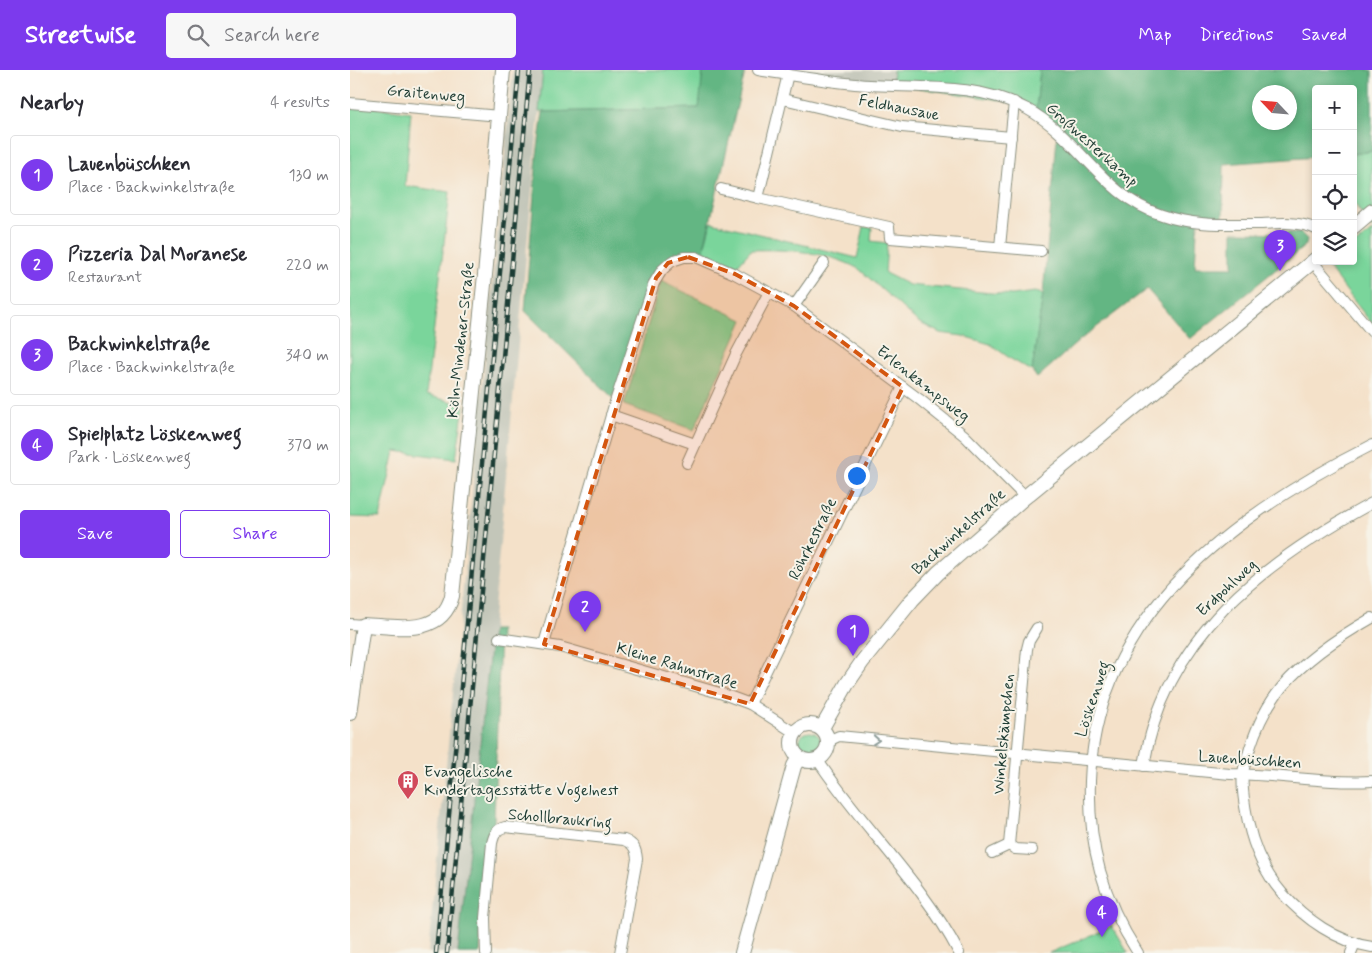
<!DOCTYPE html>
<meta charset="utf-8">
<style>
:root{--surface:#fff;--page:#f7f7f7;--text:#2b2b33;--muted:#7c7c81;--line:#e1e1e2;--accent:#7c3aed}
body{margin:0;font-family:Mynerve,sans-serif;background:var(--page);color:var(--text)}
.controls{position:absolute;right:15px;top:15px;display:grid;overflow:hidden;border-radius:5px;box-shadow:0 2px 8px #0003}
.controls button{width:45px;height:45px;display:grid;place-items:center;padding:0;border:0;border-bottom:1px solid var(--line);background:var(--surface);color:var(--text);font:25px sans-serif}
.compass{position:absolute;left:902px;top:15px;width:45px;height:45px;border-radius:50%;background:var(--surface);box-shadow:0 2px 8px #0003;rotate:296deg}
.you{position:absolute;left:506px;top:405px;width:18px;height:18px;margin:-12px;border:4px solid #fff;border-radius:50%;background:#1a73e8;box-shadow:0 0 0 8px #1a73e833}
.badge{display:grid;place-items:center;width:32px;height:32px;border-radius:50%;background:var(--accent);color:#fff;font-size:16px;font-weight:700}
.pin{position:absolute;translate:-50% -41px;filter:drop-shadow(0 1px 2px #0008)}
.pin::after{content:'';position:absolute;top:26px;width:18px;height:15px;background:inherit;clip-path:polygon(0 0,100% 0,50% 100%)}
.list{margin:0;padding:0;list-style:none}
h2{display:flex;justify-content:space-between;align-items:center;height:65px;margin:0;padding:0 20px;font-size:21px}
h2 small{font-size:16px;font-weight:400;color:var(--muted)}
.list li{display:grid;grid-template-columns:32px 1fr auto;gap:15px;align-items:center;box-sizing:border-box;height:80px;margin:0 10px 10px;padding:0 10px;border:1px solid var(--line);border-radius:5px}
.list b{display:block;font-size:19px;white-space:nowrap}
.list p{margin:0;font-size:16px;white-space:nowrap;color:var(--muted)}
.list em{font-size:16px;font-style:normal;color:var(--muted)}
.actions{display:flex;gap:10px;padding:15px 20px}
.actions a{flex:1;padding:11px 0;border:1px solid var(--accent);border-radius:5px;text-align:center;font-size:18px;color:var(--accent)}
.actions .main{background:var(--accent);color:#fff}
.icon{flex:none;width:28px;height:28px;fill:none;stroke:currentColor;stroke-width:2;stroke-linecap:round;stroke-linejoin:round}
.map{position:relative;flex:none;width:1022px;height:883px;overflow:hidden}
header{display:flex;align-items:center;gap:30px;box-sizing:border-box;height:70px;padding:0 25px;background:var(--accent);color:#fff}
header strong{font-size:24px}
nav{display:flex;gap:28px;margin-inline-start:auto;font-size:18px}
.search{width:350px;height:45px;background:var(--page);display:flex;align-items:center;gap:12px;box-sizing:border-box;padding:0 18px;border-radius:5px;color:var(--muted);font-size:19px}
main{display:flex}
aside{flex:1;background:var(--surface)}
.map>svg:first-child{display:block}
.industrial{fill:#c3c6b9}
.green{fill:#7ad59b;stroke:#4c8968}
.forest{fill:#63b683;stroke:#417a5c;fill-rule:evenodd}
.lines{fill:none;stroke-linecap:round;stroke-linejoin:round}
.street-casing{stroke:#8a8f7e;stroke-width:12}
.secondary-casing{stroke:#8a8f7e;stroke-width:16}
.street{stroke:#fff;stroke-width:10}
.secondary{stroke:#fff;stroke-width:14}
.rail-casing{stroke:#1f3d34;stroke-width:4.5}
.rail{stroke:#f7f3e8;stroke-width:2.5;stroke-dasharray:8;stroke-linecap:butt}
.oneway{stroke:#8f9e9a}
.marked{fill:#d45610;fill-opacity:0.2;stroke:#d45610;stroke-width:4;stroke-dasharray:10 6;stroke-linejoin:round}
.labels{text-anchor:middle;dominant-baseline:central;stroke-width:4;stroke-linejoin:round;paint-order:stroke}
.street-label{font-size:16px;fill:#1f3d34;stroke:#f7f3e8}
.poi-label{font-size:16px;fill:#1f3d34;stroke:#f7f3e8;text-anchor:start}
</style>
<header>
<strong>Streetwise</strong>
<div class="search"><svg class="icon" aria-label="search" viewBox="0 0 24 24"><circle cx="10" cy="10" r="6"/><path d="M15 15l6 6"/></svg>Search here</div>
<nav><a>Map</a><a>Directions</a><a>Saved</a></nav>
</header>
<main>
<aside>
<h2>Nearby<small>4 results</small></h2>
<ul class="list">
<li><span class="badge">1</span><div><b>Lauenbüschken</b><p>Place · Backwinkelstraße</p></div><em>130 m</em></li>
<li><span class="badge">2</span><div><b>Pizzeria Dal Moranese</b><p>Restaurant</p></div><em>220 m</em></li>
<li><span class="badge">3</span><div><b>Backwinkelstraße</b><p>Place · Backwinkelstraße</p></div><em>340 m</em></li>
<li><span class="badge">4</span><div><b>Spielplatz Löskenweg</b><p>Park · Löskenweg</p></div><em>370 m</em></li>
</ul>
<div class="actions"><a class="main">Save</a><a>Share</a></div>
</aside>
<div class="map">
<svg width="1022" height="883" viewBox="0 0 1022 883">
<rect width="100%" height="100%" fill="#f7f3e8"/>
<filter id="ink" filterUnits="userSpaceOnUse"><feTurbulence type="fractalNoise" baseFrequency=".02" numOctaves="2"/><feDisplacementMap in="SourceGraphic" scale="10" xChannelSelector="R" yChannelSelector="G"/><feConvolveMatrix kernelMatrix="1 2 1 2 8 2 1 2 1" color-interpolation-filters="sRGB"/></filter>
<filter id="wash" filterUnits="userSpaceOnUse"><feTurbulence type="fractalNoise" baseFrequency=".0096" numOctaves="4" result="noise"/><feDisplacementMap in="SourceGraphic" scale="20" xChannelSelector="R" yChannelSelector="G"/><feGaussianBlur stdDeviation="1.12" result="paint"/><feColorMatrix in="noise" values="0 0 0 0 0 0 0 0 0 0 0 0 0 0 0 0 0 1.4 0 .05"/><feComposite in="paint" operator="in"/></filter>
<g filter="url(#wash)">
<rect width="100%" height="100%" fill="#f4e1c9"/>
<g class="industrial">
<path d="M163 0H193L142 560 108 883H78Z"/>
<path d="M433 0H543L542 14 507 11Z"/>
</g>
<g class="green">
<path d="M193 0H353L350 38 189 42Z"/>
<path d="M543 0H690L686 40 671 33 542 14Z"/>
<path d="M0 34 61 42 55 116 100 122 76 325 114 335 106 389 45 381 30 448 0 447Z"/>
<path d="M1022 81V159L1003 131V84Z"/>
<path d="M361 152 507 188 514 157 522 158 521 171 537 173 535 203 559 215 662 225 685 222 693 224 682 301 661 289 640 274 613 266 590 263 568 252 509 199C476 181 437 179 401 180L387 196 353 182Z"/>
<path d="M1022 161V254L978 197 985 191H1003V176Z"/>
<path d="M311 211 393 250 344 360 274 335Z"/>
<circle cx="460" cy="673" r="11"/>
<path d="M762 856 778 883H699Z"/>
</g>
<g class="forest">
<path d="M353 0H380L395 2 353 182 347 186 317 191 263 328 175 241 187 85 193 42 349 38Z"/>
<path d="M690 0H1022V81L1003 84V19H966V87L874 94 873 147H850L847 160 845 197H883V162L951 163 957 169 956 175 840 269 797 219 731 269 687 308 682 301 693 224 708 57 686 40ZM909 22H939V52H909Z"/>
<path d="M142 560H150L144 753 132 848 130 883H108Z"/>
</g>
</g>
<g filter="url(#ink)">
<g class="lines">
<g class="street-casing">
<g id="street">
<path d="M408 0C440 5 473 11 505 14 562 19 625 11 677 39 730 68 752 126 812 145 843 156 877 154 910 154 929 153 949 151 966 159"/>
<path d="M438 4 408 128 539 157 540 168 691 181"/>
<path d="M433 29 552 57 661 67"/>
<path d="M0 33 150 46"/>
<path d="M371 119 408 128"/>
<path d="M650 177 664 32"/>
<path d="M963 192 1022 262"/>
<path d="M444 236 474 193"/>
<path d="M261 345 345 374"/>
<path d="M337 393 386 284 419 222"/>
<path d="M1022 548C990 566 956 589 932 617 917 635 907 656 900 678 898 686 894 695 893 703 891 718 895 737 898 752 904 779 915 803 932 823 955 849 987 872 1022 877"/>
<path d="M0 554 13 555"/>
<path d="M149 568 210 577 373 624 400 634 445 663"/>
<path d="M194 574 265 332 304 213 312 200 322 191 334 187H346L385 204 444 236 569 329 615 366 675 427"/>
<path d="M400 634 553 317"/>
<path d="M478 671 489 666 880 704C927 704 975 714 1022 711"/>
<path d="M467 689C511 756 572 811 609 883"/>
<path d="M794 696C814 566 914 492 1022 433"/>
<path d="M659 775 677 579 679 571 687 558"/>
<path d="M659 775 665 779 682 780"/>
<path d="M642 783 659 775"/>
<path d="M136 883 135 848 142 773C144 765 146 759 155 757L274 770C284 774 286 779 287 789L270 883"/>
<path d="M788 883C753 829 738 776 740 711 746 543 885 444 1022 375"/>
<path d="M1001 883 1005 873"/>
</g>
</g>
<g class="secondary-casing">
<g id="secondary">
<path d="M1003 157 1022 141"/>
<path d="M0 643 13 555C45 556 91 568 102 526L136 195 153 0"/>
<circle cx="460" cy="673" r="18"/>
<path d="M472 658 497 614 512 592 562 530 588 503 675 427 966 189"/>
<path d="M392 883 444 696 449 687"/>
</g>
</g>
<use href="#street" class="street"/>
<use href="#secondary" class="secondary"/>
<g class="rail-casing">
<g id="rail">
<path d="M86 883 169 0"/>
<path d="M97 883 180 0"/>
</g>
</g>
<use href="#rail" class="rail"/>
</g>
<defs><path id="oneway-chevron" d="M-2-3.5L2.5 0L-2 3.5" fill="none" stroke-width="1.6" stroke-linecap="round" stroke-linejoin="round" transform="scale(1.25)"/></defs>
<use class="oneway" href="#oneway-chevron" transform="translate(526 670) rotate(5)"/>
</g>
<path class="marked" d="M338 187 385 204 444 236 553 317 400 634 194 574 306 208 318 193Z"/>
<defs>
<g id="building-pin" transform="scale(1.125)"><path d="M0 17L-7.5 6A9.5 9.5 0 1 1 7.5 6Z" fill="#d1495b" stroke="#f7f3e8"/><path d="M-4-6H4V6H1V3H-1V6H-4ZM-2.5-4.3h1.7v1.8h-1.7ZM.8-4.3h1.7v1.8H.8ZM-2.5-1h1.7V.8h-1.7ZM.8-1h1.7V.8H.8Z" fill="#fff"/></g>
</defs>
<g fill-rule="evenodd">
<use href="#building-pin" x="58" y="711"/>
</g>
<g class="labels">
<g class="street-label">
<text transform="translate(76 24) rotate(5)">Graitenweg</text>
<text transform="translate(549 38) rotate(11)">Feldhausaue</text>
<text transform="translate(742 75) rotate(42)">Großwesterkamp</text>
<text transform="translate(111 270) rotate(-84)">Köln-Mindener-Straße</text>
<text transform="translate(573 314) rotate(38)">Erlenkampsweg</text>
<text transform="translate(609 462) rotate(-42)">Backwinkelstraße</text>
<text transform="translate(463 469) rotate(-64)">Röhrkestraße</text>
<text transform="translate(877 518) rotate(-43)">Erdpohlweg</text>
<text transform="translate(327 596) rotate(17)">Kleine Rahmstraße</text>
<text transform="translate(743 629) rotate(-72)">Löskenweg</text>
<text transform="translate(654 664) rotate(-85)">Winkelskämpchen</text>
<text transform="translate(900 690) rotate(4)">Lauenbüschken</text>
<text transform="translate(210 749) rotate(5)">Schollbraukring</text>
</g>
<g class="poi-label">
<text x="74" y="702">Evangelische<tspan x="74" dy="18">Kindertagesstätte Vogelnest</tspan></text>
</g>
</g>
</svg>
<div class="controls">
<button>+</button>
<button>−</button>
<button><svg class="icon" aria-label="locate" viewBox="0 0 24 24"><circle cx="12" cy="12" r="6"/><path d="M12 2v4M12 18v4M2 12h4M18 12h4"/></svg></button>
<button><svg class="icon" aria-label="layers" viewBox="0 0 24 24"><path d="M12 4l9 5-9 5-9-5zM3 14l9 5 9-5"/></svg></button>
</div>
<svg class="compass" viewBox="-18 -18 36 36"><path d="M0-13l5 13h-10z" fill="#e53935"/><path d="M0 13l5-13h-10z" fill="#7c7c81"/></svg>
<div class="you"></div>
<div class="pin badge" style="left:503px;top:586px">1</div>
<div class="pin badge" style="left:235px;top:562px">2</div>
<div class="pin badge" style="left:930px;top:201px">3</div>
<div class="pin badge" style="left:752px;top:867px">4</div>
</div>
</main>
